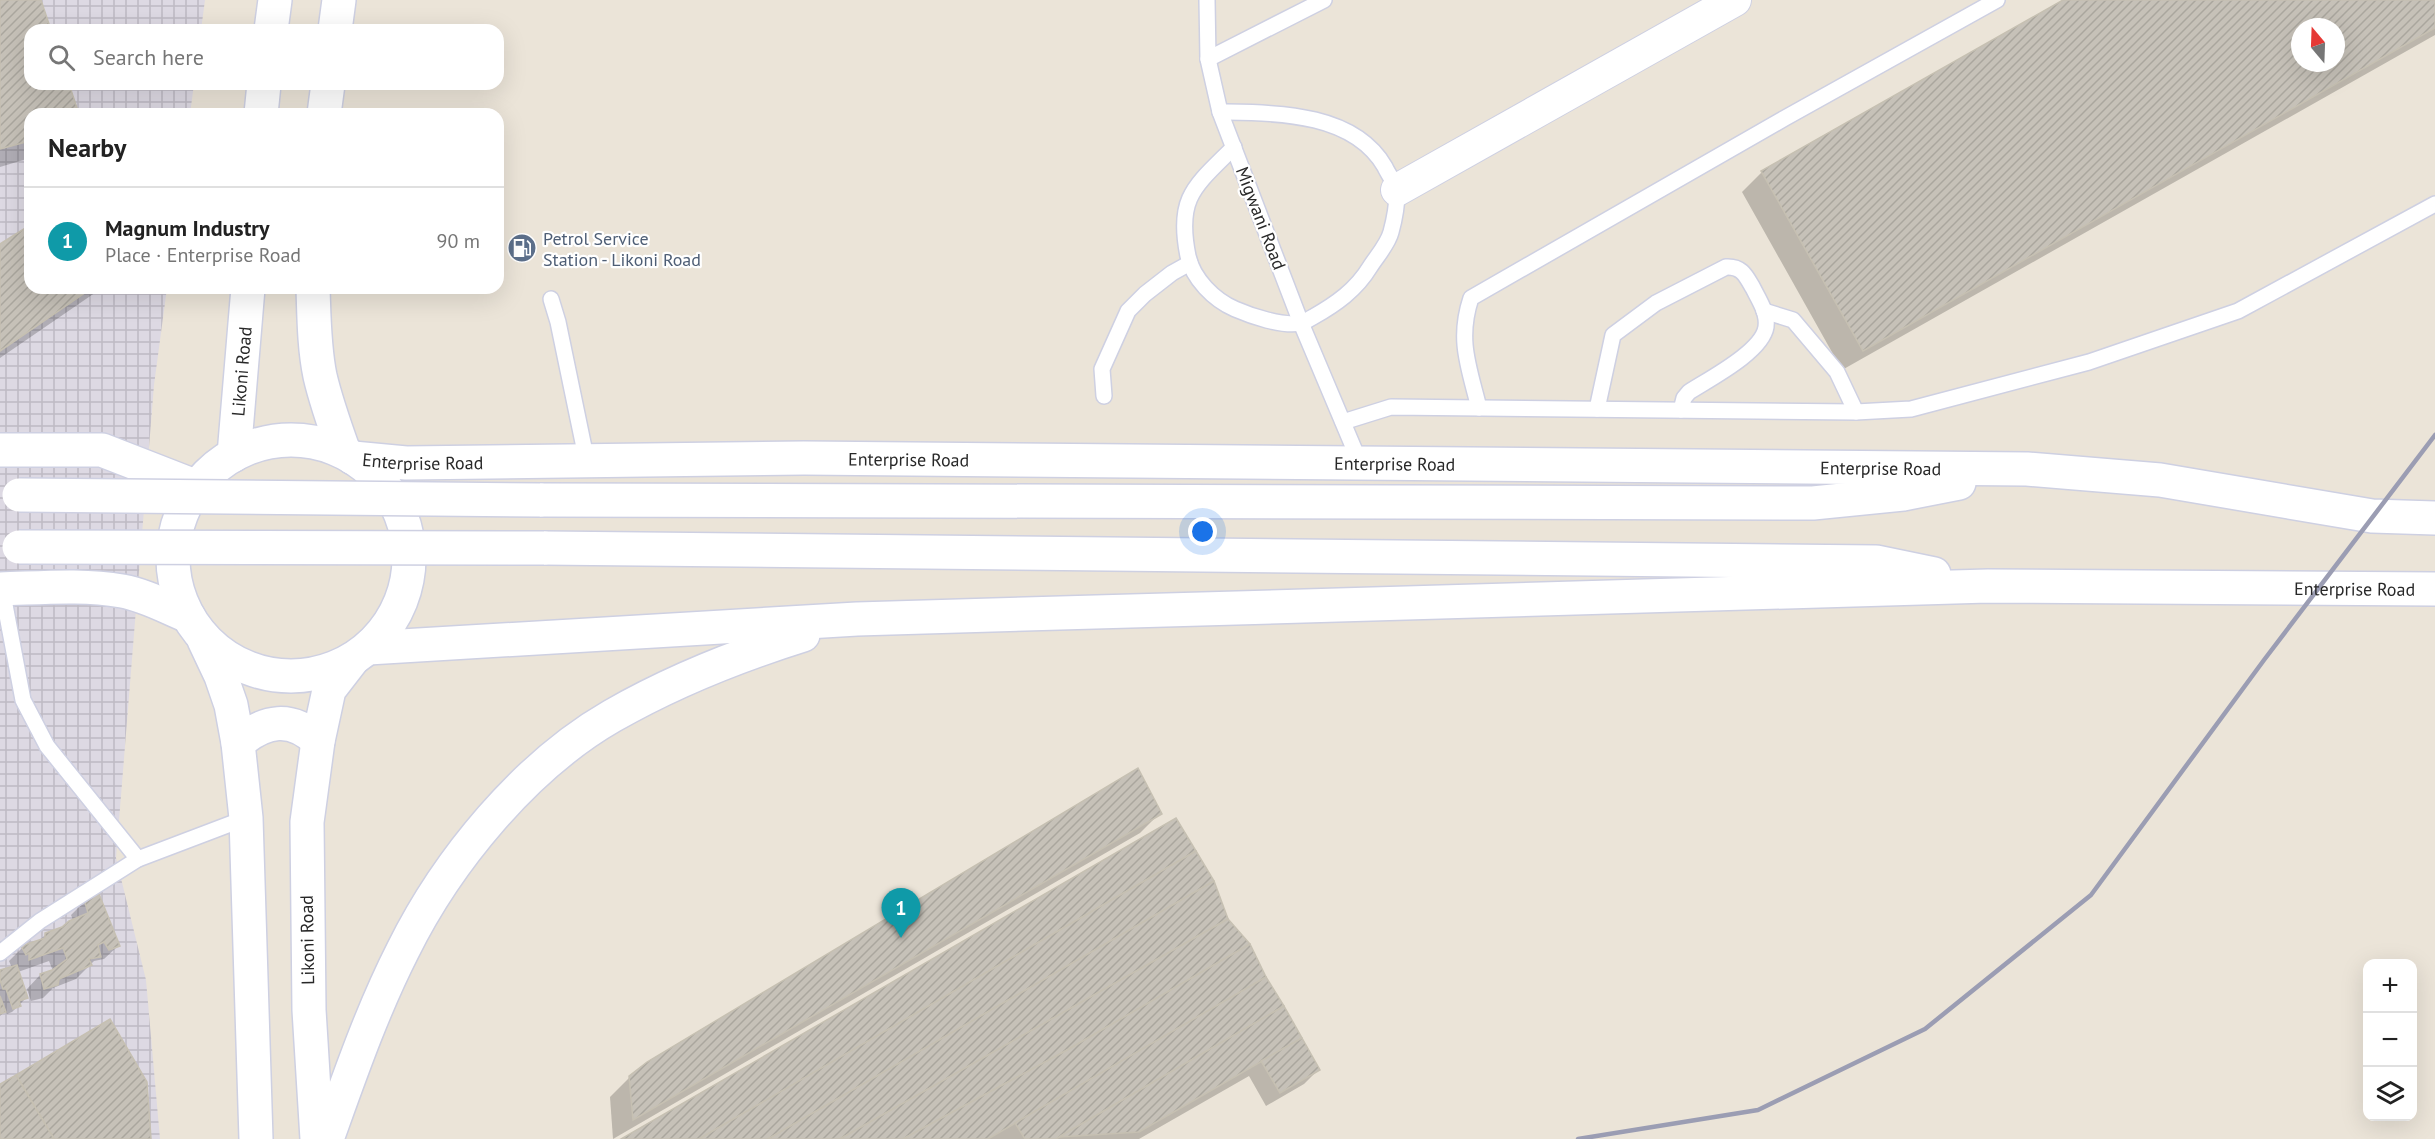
<!DOCTYPE html>
<meta charset="utf-8">
<style>
:root{--surface:#fff;--page:#f2f2f2;--text:#222;--muted:#767676;--line:#e0e0e0;--accent:#0f766e}
body{margin:0;font-family:"PT Sans",sans-serif;background:var(--page);color:var(--text)}
.controls{position:absolute;right:18px;bottom:18px;display:grid;overflow:hidden;border-radius:12px;box-shadow:0 6px 24px #0002}
.controls button{width:54px;height:54px;display:grid;place-items:center;padding:0;border:0;border-bottom:2px solid var(--line);background:var(--surface);color:var(--text);font:30px sans-serif}
.compass{position:absolute;left:2291px;top:18px;width:54px;height:54px;border-radius:50%;background:var(--surface);box-shadow:0 6px 24px #0002;rotate:341deg}
.you{position:absolute;left:1203px;top:532px;width:21px;height:21px;margin:-15px;border:4px solid #fff;border-radius:50%;background:#1a73e8;box-shadow:0 0 0 9px #1a73e833}
.badge{display:grid;place-items:center;width:39px;height:39px;border-radius:50%;background:var(--accent);color:#fff;font-size:20px;font-weight:700}
.pin{position:absolute;translate:-50% -50px;filter:drop-shadow(0 2px 3px #0008)}
.pin::after{content:'';position:absolute;top:32px;width:21px;height:18px;background:inherit;clip-path:polygon(0 0,100% 0,50% 100%)}
.list{margin:0;padding:0;list-style:none}
h2{display:flex;justify-content:space-between;align-items:center;height:78px;margin:0;padding:0 24px;font-size:26px}
h2 small{font-size:20px;font-weight:400;color:var(--muted)}
.list li{display:grid;grid-template-columns:39px 1fr auto;gap:18px;align-items:center;box-sizing:border-box;height:108px;padding:0 24px;border-top:2px solid var(--line)}
.list b{display:block;font-size:22px;white-space:nowrap}
.list p{margin:0;font-size:20px;white-space:nowrap;color:var(--muted)}
.list em{font-size:20px;font-style:normal;color:var(--muted)}
.icon{flex:none;width:33px;height:33px;fill:none;stroke:currentColor;stroke-width:2;stroke-linecap:round;stroke-linejoin:round}
.map{position:relative;flex:none;width:2435px;height:1139px;overflow:hidden}
.search{position:absolute;background:var(--surface);box-shadow:0 6px 24px #0002;left:24px;top:24px;width:480px;height:66px;display:flex;align-items:center;gap:15px;box-sizing:border-box;padding:0 21px;border-radius:18px;color:var(--muted);font-size:22px}
.panel{position:absolute;background:var(--surface);box-shadow:0 6px 24px #0002;left:24px;top:108px;width:480px;height:186px;border-radius:18px}
.map>svg:first-child{display:block}
.industrial{fill:url(#industrial-grid)}
.shadow{fill:#0003;fill-rule:evenodd}
.building{fill:url(#building-hatch);stroke:#c6c0b2;stroke-width:1.5;fill-rule:evenodd}
.lines{fill:none;stroke-linecap:round;stroke-linejoin:round}
.lane-casing{stroke:#ced0e2;stroke-width:18}
.street-casing{stroke:#ced0e2;stroke-width:34}
.secondary-casing{stroke:#ced0e2;stroke-width:36}
.lane{stroke:#fff;stroke-width:15}
.street{stroke:#fff;stroke-width:32}
.secondary{stroke:#fff;stroke-width:33}
.rail{stroke:#9b9db3;stroke-width:4.5}
.secondary-bridge-casing{stroke:#ced0e2;stroke-width:36;stroke-linecap:butt}
.secondary-bridge{stroke:#fff;stroke-width:33}
.labels{text-anchor:middle;dominant-baseline:central;stroke-width:4.5;stroke-linejoin:round;paint-order:stroke}
.street-label{font-size:18px;fill:#282828;stroke:#fff}
.service-label{font-size:18px;fill:#4e5e75;stroke:#fff;text-anchor:start}
</style>
<div class="map">
<svg width="2435" height="1139" viewBox="0 0 2435 1139">
<defs>
<pattern id="industrial-grid" width="8" height="8" patternUnits="userSpaceOnUse" patternTransform="scale(1.5)"><rect width="8" height="8" fill="#ddd9e3"/><path d="M0 4h8M4 0v8" fill="none" stroke="#bebac3"/></pattern>
<pattern id="building-hatch" width="6" height="6" patternUnits="userSpaceOnUse" patternTransform="scale(1.5)"><rect width="6" height="6" fill="#c6c1b8"/><path d="M-1 1l2-2M0 6l6-6M5 7l2-2" fill="none" stroke="#aaa69e"/></pattern>
</defs>
<rect width="100%" height="100%" fill="#ebe4d8"/>
<path class="industrial" d="M0 0H205L201 30H30V84H194L190 114H30V288H167L154 385 116 858 146 980 160 1139H0Z"/>
<g class="shadow">
<path d="M0 0H39L49 30H30V84H67L77 114H30V158L0 167Z"/>
<path d="M2066 0H2435V35L1842 370 1742 192 1762 172ZM2300 27H2336V63H2300Z"/>
<path d="M30 227V288H102L0 358V246Z"/>
<path d="M1160 813 1140 833 613 1139 610 1097 630 1077Z"/>
<path d="M85 901 118 946 104 959 94 961 76 979 53 988 43 998 31 1001 27 989 40 975 53 971 49 961 18 972 26 998 12 1012 7 1014 5 1011 0 1016V972L12 968 9 961 22 948 38 942 46 934 63 928 73 920 71 915Z"/>
<path d="M1227 920 1265 977 1318 1070 1304 1084 1266 1106 1249 1076 1139 1139H624Z"/>
</g>
<g class="building">
<path d="M0 0H41L51 30H30V84H69L79 114H30V141L0 149Z"/>
<path d="M2063 0H2435V28L1863 351 1761 171ZM2300 27H2336V63H2300Z"/>
<path d="M30 225V288H92L0 351V244Z"/>
<path d="M1138 768 1162 814 633 1120 629 1076 647 1062Z"/>
<path d="M1176 818 1196 851 699 1139H621Z"/>
<path d="M1196 851 1214 881 768 1139H699Z"/>
<path d="M1214 881 1228 919 840 1139H768Z"/>
<path d="M99 894 120 946 109 950 104 942 98 945 101 957 89 959 92 965 59 979 58 985 44 989 40 974 52 970 67 959 63 948 29 960V953L26 955 21 946 45 938V933L62 927 69 921 88 913 84 899Z"/>
<path d="M1228 919 1250 944 1069 1049 903 1139H840Z"/>
<path d="M1250 944 1266 977 988 1139H903L1069 1049Z"/>
<path d="M17 965 28 998 19 1001 21 1006 13 1009 6 989H3L0 980V970Z"/>
<path d="M1266 977 1284 1006 1056 1139H1025L1015 1123Z"/>
<path d="M0 996 6 1012 0 1014Z"/>
<path d="M1284 1006 1302 1038 1139 1132 1059 1137Z"/>
<path d="M110 1019 147 1082 151 1139H54L16 1075Z"/>
<path d="M1302 1038 1320 1070 1280 1093 1261 1061Z"/>
<path d="M16 1075 54 1139H0V1084Z"/>
</g>
<g class="lines">
<g class="lane-casing">
<g id="lane">
<path d="M1207 0 1208 59 1220 112 1301 323 1360 463"/>
<path d="M1208 59 1324 0"/>
<path d="M1220 112C1276 113 1353 112 1385 167 1388 174 1396 184 1397 192 1397 203 1394 221 1391 232 1388 244 1377 256 1370 267 1356 290 1336 304 1313 317 1309 319 1304 323 1301 323 1283 327 1251 316 1235 309 1214 300 1193 279 1188 256 1176 197 1195 186 1234 147"/>
<path d="M551 299 558 322 587 462"/>
<path d="M1764 311 1793 320 1837 372 1856 412"/>
<path d="M1104 396 1102 369 1128 311 1145 294 1172 273 1190 263"/>
<path d="M1479 408C1469 367 1457 340 1471 298L1785 118 1997 0"/>
<path d="M1597 409 1613 335 1656 303 1726 267C1742 266 1746 276 1753 288 1759 300 1768 313 1766 327 1762 352 1709 379 1689 392L1684 398 1681 410"/>
<path d="M1343 422 1391 407 1856 412 1911 409 2089 362 2238 311 2435 204"/>
<path d="M2 589 23 700 47 746 138 859"/>
<path d="M0 953 40 921 138 859 246 818"/>
</g>
</g>
<g class="street-casing">
<path id="street" d="M1397 190 1735 0"/>
</g>
<g class="secondary-casing">
<g id="secondary">
<path d="M271 30 275 0"/>
<path d="M335 30 339 0"/>
<path d="M261 114 264 84"/>
<path d="M324 114 328 84"/>
<path d="M313 288C314 317 314 347 320 376 326 402 335 427 344 452"/>
<circle cx="291" cy="558" r="118"/>
<path d="M0 450H102L197 487"/>
<path id="s1" d="M234 455 248 288"/>
<path id="s2" d="M353 458 406 463 804 458 2027 469 2160 480 2372 516 2435 518"/>
<path d="M540 500 1813 503 1903 494 1959 483"/>
<path d="M544 548 1876 562 1934 574"/>
<path d="M0 589C40 588 82 584 122 591 145 595 166 607 188 616"/>
<path d="M204 640 221 676 231 705 238 743 246 818 256 1139"/>
<path id="s3" d="M368 648 857 619 1988 586 2435 589"/>
<path d="M238 743C265 720 291 715 318 741"/>
<path d="M317 1139 309 1010 307 822 318 741 329 690 353 659"/>
<path d="M327 1139C350 1075 372 1011 403 950 447 861 525 766 612 716 673 681 736 656 803 635"/>
</g>
</g>
<use href="#lane" class="lane"/>
<use href="#street" class="street"/>
<use href="#secondary" class="secondary"/>
<path class="rail" d="M1578 1139 1758 1110 1925 1029 2091 895 2264 660 2435 435"/>
<g class="secondary-bridge-casing">
<g id="secondary-bridge">
<path d="M19 495 540 500"/>
<path d="M19 547 544 548"/>
</g>
</g>
<use href="#secondary-bridge" class="secondary-bridge"/>
</g>
<defs>
<g id="fuel-disc" transform="scale(1.5)"><circle r="9.5" fill="#5c6f8a" stroke="#fff"/><path d="M-5.5-6h7V0h2V4h1.3V-2.5L3-4.5l.8-.8L6-3V5H2.5V1h-1V6h-7ZM-4.2-4.7v3.2H.2V-4.7Z" fill="#fff"/></g>
</defs>
<g fill-rule="evenodd">
<use href="#fuel-disc" x="522" y="248"/>
</g>
<g class="labels">
<g class="street-label">
<text transform="translate(1261 218) rotate(69)">Migwani Road</text>
<text stroke="none"><textPath href="#s1" startOffset="84">Likoni Road</textPath></text>
<text stroke="none"><textPath href="#s2" startOffset="556">Enterprise Road</textPath></text>
<text stroke="none"><textPath href="#s2" startOffset="70">Enterprise Road</textPath></text>
<text stroke="none"><textPath href="#s2" startOffset="1042">Enterprise Road</textPath></text>
<text stroke="none"><textPath href="#s2" startOffset="1528">Enterprise Road</textPath></text>
<text stroke="none"><textPath href="#s3" startOffset="1988">Enterprise Road</textPath></text>
<text transform="translate(307 940) rotate(-91)">Likoni Road</text>
</g>
<g class="service-label">
<text x="543" y="238">Petrol Service<tspan x="543" dy="21">Station - Likoni Road</tspan></text>
</g>
</g>
</svg>
<div class="controls">
<button>+</button>
<button>−</button>
<button><svg class="icon" aria-label="layers" viewBox="0 0 24 24"><path d="M12 4l9 5-9 5-9-5zM3 14l9 5 9-5"/></svg></button>
</div>
<svg class="compass" viewBox="-18 -18 36 36"><path d="M0-13l5 13h-10z" fill="#e53935"/><path d="M0 13l5-13h-10z" fill="#767676"/></svg>
<div class="you"></div>
<div class="pin badge" style="left:901px;top:938px;background:#0f9aa8">1</div>
<div class="search"><svg class="icon" aria-label="search" viewBox="0 0 24 24"><circle cx="10" cy="10" r="6"/><path d="M15 15l6 6"/></svg>Search here</div>
<section class="panel">
<h2>Nearby<small></small></h2>
<ul class="list">
<li><span class="badge" style="background:#0f9aa8">1</span><div><b>Magnum Industry</b><p>Place · Enterprise Road</p></div><em>90 m</em></li>
</ul>
</section>
</div>
